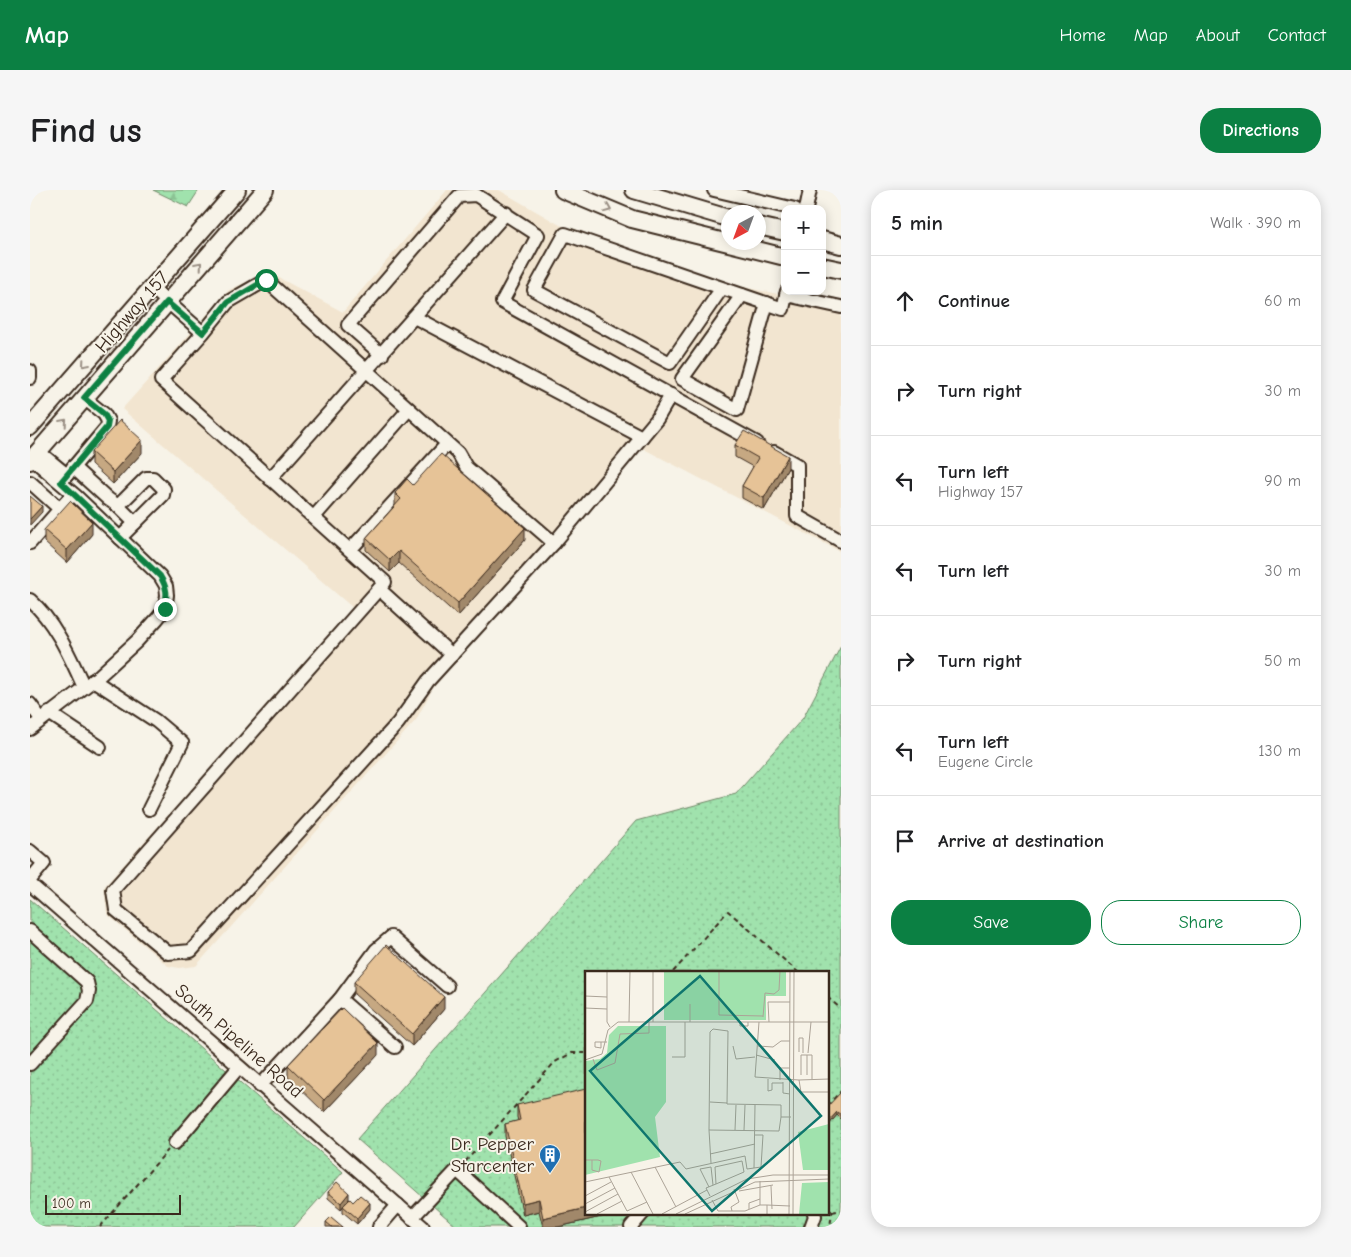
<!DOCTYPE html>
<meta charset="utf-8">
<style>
:root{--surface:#fff;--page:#f6f6f6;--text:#202124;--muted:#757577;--line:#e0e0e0;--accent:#0b8043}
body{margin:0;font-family:"Comic Neue",sans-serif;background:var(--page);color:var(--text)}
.controls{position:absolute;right:15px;top:15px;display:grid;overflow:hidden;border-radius:10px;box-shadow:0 2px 12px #0003}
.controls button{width:45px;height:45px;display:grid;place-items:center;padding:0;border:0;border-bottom:1px solid var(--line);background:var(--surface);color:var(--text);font:25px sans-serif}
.compass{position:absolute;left:691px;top:15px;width:45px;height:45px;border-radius:50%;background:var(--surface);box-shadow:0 2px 12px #0003;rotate:221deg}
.scale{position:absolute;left:15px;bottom:12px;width:136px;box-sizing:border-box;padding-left:5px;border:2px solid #3b2a1e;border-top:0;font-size:14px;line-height:18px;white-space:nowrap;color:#3b2a1e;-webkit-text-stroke:4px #f7f3e8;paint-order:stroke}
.stop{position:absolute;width:15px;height:15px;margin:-11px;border:4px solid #0b8043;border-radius:50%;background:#fff}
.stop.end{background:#0b8043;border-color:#fff;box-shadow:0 1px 5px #0008}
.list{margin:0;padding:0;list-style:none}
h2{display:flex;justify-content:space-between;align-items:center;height:65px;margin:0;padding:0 20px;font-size:21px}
h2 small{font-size:16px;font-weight:400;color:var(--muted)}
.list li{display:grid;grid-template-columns:32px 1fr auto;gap:15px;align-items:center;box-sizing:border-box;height:90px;padding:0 20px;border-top:1px solid var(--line)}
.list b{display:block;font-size:19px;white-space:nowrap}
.list p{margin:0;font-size:16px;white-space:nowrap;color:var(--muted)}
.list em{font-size:16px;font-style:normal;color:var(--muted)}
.actions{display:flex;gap:10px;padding:15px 20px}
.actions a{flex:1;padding:11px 0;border:1px solid var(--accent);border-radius:20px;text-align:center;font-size:18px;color:var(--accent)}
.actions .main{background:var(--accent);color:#fff}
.icon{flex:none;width:28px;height:28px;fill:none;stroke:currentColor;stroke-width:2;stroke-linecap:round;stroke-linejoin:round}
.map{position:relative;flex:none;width:811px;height:1037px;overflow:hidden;border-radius:20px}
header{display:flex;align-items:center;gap:30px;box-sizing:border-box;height:70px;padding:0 25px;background:var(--accent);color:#fff}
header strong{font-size:24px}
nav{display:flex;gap:28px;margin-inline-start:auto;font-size:18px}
.intro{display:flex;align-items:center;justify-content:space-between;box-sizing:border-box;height:120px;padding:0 30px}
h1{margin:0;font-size:35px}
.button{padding:12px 22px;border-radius:20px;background:var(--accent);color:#fff;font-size:18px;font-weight:700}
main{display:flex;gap:30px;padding:0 30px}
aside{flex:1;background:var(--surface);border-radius:20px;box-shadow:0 2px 12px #0003}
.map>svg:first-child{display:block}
.built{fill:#f2e5d0}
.forest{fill:url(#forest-firs);stroke:#6e8666}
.park{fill:url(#park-dots);stroke:#6e8666;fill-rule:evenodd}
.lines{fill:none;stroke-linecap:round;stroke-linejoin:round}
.minor-casing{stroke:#3b2a1e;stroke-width:16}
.major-casing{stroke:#3b2a1e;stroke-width:20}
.path{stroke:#3b2a1e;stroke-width:2;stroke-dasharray:5 4;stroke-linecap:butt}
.minor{stroke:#f7f3e8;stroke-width:12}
.major{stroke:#f7f3e8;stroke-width:16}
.wall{fill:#c6a882;stroke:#3b2a1e}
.shaded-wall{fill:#a1886a;stroke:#3b2a1e}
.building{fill:#e6c397;stroke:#3b2a1e}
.oneway{stroke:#998e83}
.route{stroke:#0b8043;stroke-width:6}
.labels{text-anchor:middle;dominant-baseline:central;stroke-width:4;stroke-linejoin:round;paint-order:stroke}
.street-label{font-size:19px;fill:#3b2a1e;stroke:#f7f3e8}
.poi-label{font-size:19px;fill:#3b2a1e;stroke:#f7f3e8;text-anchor:end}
.inset-road{fill:none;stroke:#aca397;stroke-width:1}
.view{fill:#0f766e;fill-opacity:0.15;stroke:#0f766e;stroke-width:2.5}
.inset-edge{fill:none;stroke:#3b2a1e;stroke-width:2.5}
</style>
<header>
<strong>Map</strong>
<nav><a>Home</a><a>Map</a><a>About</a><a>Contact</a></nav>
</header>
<div class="intro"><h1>Find us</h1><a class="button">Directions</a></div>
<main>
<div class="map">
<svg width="811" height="1037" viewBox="0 0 811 1037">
<defs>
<pattern id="forest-firs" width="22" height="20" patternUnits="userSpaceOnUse" patternTransform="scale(1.25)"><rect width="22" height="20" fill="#a0e2ad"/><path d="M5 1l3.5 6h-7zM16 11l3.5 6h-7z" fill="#8bc294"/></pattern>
<pattern id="park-dots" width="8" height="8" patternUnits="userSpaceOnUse" patternTransform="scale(1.25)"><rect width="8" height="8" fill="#a0e2ad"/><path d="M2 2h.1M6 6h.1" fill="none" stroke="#8bc294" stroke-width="1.8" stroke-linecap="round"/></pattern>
</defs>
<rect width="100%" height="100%" fill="#f7f3e8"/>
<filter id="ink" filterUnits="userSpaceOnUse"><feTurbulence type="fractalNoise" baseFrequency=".02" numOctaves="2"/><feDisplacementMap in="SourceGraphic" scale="10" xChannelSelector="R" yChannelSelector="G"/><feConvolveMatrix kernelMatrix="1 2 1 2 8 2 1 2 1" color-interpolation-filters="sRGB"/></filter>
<g filter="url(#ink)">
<path class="built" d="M417 0H469L530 35 679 90 811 117V362L612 258 403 498 386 530 166 776 149 778 138 776 77 724 74 697 323 418 92 219 199 100 238 82 313 122Z"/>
<path class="forest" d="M123 0H169L158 17Z"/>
<g class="park">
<path d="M811 456V1037H427L327 949 606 631 706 604 773 528ZM556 782H797V1023H556Z"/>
<path d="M0 709 313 982 264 1037H0Z"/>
</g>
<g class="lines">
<g class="minor-casing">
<g id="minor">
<path d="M684 0 765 19"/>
<path d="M776 19 780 0"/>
<path d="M122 98 173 143 131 190 355 392 83 700 86 720 138 763 161 761 368 533 398 491 524 353 436 277 428 263 236 90 198 112 173 143"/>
<path d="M692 98 640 173 504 100 535 44 753 119 757 101"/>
<path d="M712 105 652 189 707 220 737 113"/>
<path d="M756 105 811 117"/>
<path d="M384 127 612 247"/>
<path d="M352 165 318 135 429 6 446 5 508 45 472 112 727 253"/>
<path d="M0 181V188"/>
<path d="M8 261 37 285"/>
<path d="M744 262 767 275V326L811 351"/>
<path d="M0 267 46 306 130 386 136 396 137 405 135 419 127 429 107 451 69 486 0 539"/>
<path d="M43 277 78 309 88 316 116 288H123L134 299 133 305 90 348"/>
<path d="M240 289 476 23"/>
<path d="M0 292 30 319"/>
<path d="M31 292 77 237 78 231 74 224 54 208"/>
<path d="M88 316 105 333"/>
<path d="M284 327 379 219"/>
<path d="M0 353 43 304"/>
<path d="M524 353 627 229 641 205"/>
<path d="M320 360 417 254"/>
<path d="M349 399 422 465"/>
<path d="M0 410C26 433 40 467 54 497"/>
<path d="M63 490 126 531 152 553 119 619"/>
<path d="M0 514 11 529"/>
<path d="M19 523 70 557"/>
<path d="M0 661 14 673 0 690"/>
<path d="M0 694 393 1037"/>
<path d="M0 741 57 792 59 801 57 811 0 874"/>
<path d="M310 809 365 857"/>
<path d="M230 896 310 809 346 760 361 747 417 796"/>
<path d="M145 953 209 877"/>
<path d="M382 1028 427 980 489 1037"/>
<path d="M349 1037 368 1015"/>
<path d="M601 1037 613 1023"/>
<path d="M781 1037 785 1026 784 1023"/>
</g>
</g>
<g class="major-casing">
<g id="major">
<path d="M533 0 602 29 755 67"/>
<path d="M604 0 698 28"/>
<path d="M728 36 755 42"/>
<path d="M792 50 811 55"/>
<path d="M792 76 811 80"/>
<path d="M0 237 207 0"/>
<path d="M0 271 235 0"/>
</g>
</g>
<g class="path">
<path d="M643 782 698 721 768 782"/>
<path d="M797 807 811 819"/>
<path d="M797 916 811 901"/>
<path d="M435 972 525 872 542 863H556"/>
<path d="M797 1011 802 1022 800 1037"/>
<path d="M802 1022 811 1020"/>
<path d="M70 1037 138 960"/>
</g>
<use href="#minor" class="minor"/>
<use href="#major" class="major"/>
</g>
<g class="wall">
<path d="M705 255 758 278 734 320 712 308V296L723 277 705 267Z"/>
<path d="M61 262 112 263 83 294 61 274Z"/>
<path d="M383 295 495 350 428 426 369 373 360 382 336 360V348L365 315V303Z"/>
<path d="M14 340 62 344 37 373 14 352Z"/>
<path d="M324 792 414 819 382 856 324 804Z"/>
<path d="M348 865 294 922 258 887V875Z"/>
<path d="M811 902V929L807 925 797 937Z"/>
<path d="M487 915 556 1023H588L528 1037H513L509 1021 493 1025 475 946V934L488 931 487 927Z"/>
<path d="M298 1002 319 1009 323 1012 340 1019 327 1034 313 1022V1016L311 1019 298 1008Z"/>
<path d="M296 1032 313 1037H296Z"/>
</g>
<g class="shaded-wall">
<path d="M112 250V263L83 294V282Z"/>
<path d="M758 266V278L734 320V308Z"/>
<path d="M12 316V322L0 335V329Z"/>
<path d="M62 332V344L37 373V360Z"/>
<path d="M495 338V350L428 426V413Z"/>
<path d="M369 361V373L360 382V370Z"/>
<path d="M414 807V819L382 856V844Z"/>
<path d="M348 853V865L294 922V910Z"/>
<path d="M807 922V925L797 937V933Z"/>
<path d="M319 1003V1009L311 1019V1013Z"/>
<path d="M509 1009V1021L493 1025V1013Z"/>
<path d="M340 1013V1019L327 1034V1028Z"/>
<path d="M556 1018V1023H588L528 1037H513V1028Z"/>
</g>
<g class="building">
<path d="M90 230 112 250 83 282 61 262Z"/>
<path d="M714 241 758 266 734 308 712 296 728 268 705 255Z"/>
<path d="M411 264 495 338 428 413 369 361 360 370 336 348 371 309 365 303 377 289 383 295Z"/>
<path d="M0 306 12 316 0 329Z"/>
<path d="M40 311 62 332 37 360 14 340Z"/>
<path d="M356 755 414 807 382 844 324 792Z"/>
<path d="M312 818 348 853 294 910 258 875Z"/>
<path d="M556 899V1018L513 1028 509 1009 493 1013 475 934 490 930 487 915Z"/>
<path d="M811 902V925L807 922 797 933V917Z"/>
<path d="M307 992 319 1003 311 1013 298 1002Z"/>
<path d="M330 1005 340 1013 327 1028 313 1016 320 1009 323 1012Z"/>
<path d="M301 1027 313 1037H302L296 1032Z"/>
</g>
<defs><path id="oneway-chevron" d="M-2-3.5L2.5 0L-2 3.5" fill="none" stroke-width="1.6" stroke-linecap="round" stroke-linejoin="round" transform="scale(1.25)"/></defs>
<g class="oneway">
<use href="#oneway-chevron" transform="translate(578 19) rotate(22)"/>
<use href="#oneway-chevron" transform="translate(169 75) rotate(-49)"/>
<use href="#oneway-chevron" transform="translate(55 174) rotate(131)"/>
<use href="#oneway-chevron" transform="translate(34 232) rotate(-49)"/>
</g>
</g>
<g class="lines" filter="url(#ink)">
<path class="route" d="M135 419C137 404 138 399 130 386L31 292 77 237 78 231 74 224 54 208 137 112 173 143 198 112 236 90"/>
</g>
<defs>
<g id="building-pin" transform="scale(1.125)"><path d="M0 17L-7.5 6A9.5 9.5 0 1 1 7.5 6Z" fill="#1f6fb2" stroke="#f7f3e8"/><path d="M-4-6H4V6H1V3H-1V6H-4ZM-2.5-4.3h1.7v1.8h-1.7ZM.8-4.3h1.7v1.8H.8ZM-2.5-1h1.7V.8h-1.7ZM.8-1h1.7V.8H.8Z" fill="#fff"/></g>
</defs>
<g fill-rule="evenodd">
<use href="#building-pin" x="520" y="965"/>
</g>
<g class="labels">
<g class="street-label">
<text transform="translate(102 122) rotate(-49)">Highway 157</text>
<text transform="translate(209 851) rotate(41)">South Pipeline Road</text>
</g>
<g class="poi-label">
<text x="504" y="954">Dr. Pepper<tspan x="504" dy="22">Starcenter</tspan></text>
</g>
</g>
<g transform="translate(555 781)">
<rect width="244" height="244" fill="#f7f3e8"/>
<path d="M244 153V199H218L213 161ZM244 211V243H214L217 212Z" fill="#a0e2ad"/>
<path d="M79 0H201V25H181V49H79ZM33 55H81V131L70 146 75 186 0 204V90L15 88 22 82 24 64Z" fill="#a0e2ad"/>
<path class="inset-road" d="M22 0V51L25 56M134 0V44L178 45M0 25 22 26M105 33V51M0 37 22 38M178 46 180 22 189 23 194 19 195 0M44 51 45 0M68 51V0M155 51V55H163V51M174 51 170 106 214 109 216 121H244M184 51 183 31H205M244 56V78M16 71V77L10 76V71H22M148 75 151 88 170 86M173 75 188 76 196 70H205M214 81V67H218V82M223 82 226 51M171 84 190 89M87 86H100V51M8 88 12 99 30 92 35 63 64 62V51M0 89 17 83 23 59 33 51H244M216 104V84H227V108M222 104V84M183 108V120L187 119V112H198M195 109V97H205M214 109 244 108M198 111V122L205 123M125 131 142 132M196 146 194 160 124 159 125 61 128 58 143 60 142 133 196 134V146H206M124 159 126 192M150 159 151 134M159 159 160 134M125 183 170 173M0 189H13L16 190 14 201 7 199V189M70 196 91 236M169 197 170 134M46 201 68 243M24 206 42 240 62 231M0 211 95 191 101 198 160 185 162 198 176 196 178 164H170M186 215 187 238M124 216 115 198 126 196 128 214M154 220 188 214M0 225 26 211M125 225 121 217 131 213 159 201 157 190 130 196 131 213M127 229 133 240H160L175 234V210M0 233 30 217M175 234H182V243M182 234 205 235M164 238V232L175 228M147 240 146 236 154 231 149 218M0 241 33 223M12 243 37 230M77 243 122 219M91 243 162 208 188 204H244M100 243 170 211 244 208M204 243 205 0M208 243 209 0"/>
<path class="view" d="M115 5 236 145 127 240 5 100Z"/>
<rect width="244" height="244" class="inset-edge"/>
</g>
</svg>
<div class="controls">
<button>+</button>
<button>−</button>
</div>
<svg class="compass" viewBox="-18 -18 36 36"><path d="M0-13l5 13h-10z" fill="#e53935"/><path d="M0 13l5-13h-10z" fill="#757577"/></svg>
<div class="scale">100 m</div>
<div class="stop" style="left:236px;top:90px"></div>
<div class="stop end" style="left:135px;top:419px"></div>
</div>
<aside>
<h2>5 min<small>Walk · 390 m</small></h2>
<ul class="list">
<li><svg class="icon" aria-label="ahead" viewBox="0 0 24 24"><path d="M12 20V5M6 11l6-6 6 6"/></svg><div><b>Continue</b></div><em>60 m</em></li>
<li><svg class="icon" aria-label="right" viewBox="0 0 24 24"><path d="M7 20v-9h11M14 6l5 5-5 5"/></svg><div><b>Turn right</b></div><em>30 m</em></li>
<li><svg class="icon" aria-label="left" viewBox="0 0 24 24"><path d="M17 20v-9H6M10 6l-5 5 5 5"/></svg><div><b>Turn left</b><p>Highway 157</p></div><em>90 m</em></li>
<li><svg class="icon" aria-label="left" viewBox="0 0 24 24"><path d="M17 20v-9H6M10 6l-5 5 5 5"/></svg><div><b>Turn left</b></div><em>30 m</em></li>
<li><svg class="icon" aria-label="right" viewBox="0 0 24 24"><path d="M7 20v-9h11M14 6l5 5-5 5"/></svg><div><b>Turn right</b></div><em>50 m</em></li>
<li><svg class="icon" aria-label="left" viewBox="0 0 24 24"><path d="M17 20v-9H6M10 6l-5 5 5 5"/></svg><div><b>Turn left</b><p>Eugene Circle</p></div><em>130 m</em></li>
<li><svg class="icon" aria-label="arrive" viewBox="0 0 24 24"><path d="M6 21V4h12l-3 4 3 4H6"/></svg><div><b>Arrive at destination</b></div></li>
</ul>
<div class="actions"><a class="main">Save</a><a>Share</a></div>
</aside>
</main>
